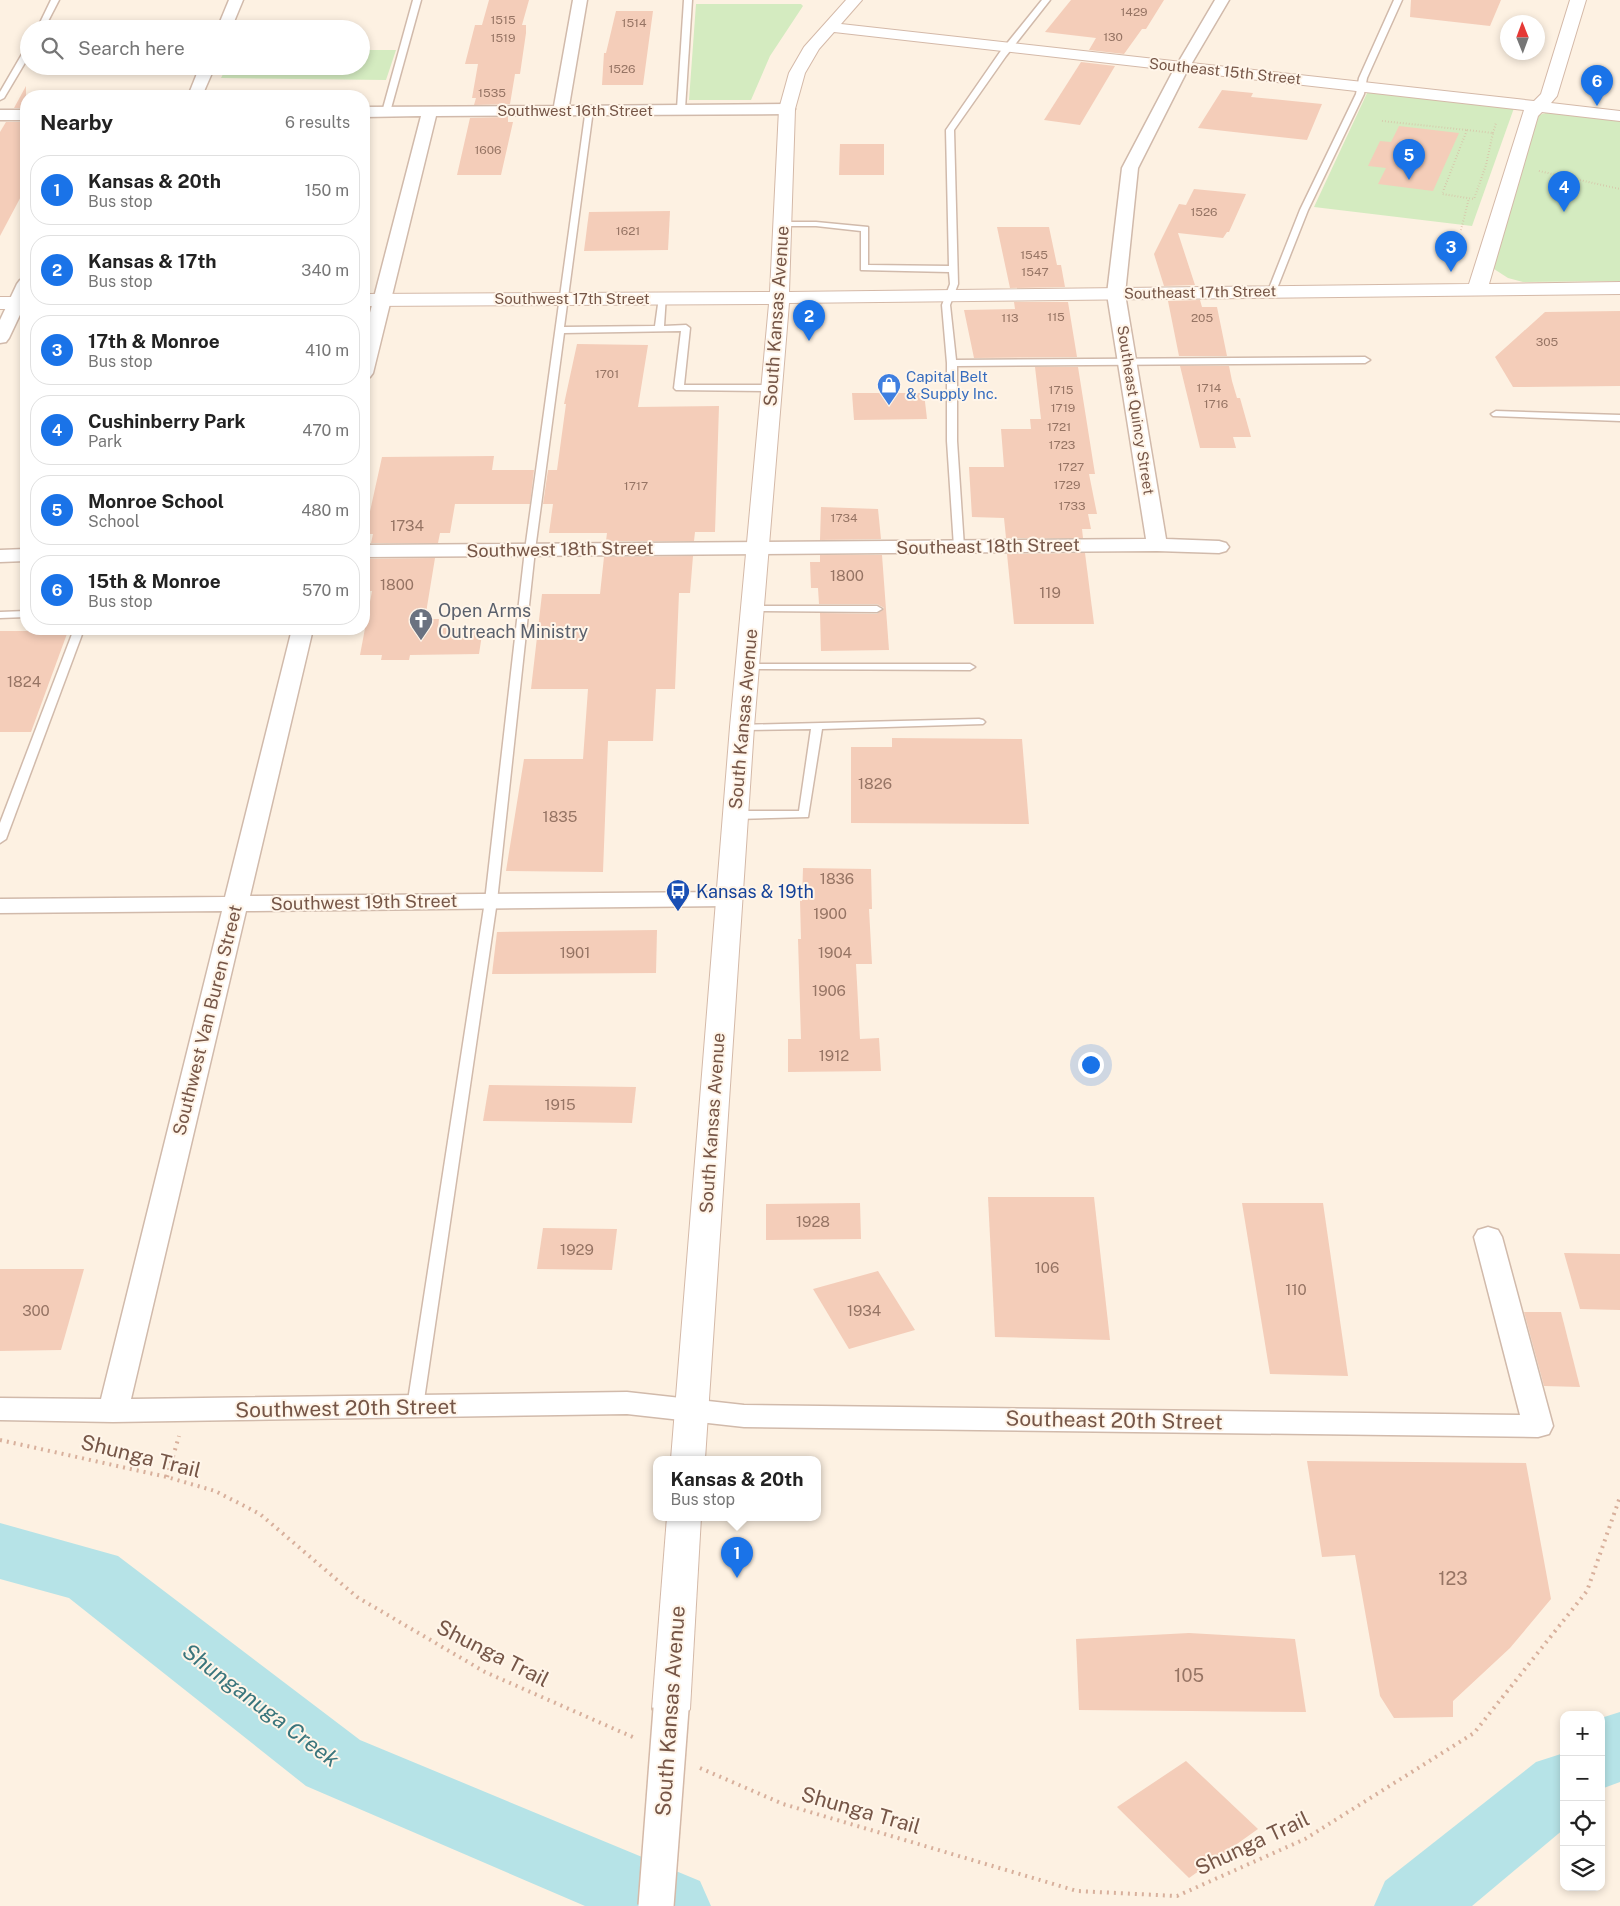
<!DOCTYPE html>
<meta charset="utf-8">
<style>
:root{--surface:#fff;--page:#f2f2f2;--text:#222;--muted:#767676;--line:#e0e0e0;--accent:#1a73e8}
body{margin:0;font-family:"Public Sans",sans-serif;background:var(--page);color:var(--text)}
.controls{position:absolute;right:15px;bottom:15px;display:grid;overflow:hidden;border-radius:10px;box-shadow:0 2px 8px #0003}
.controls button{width:45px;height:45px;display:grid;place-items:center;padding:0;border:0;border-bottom:1px solid var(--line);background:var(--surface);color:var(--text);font:25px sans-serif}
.compass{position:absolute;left:1500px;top:15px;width:45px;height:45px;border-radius:50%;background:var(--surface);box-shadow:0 2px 8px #0003;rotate:359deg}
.you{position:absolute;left:1090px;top:1064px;width:18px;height:18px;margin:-12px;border:4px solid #fff;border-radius:50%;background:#1a73e8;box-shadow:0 0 0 8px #1a73e833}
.badge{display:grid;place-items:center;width:32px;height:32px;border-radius:50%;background:var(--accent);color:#fff;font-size:16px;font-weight:700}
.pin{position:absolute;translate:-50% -41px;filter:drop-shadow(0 1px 2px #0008)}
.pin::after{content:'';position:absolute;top:26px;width:18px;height:15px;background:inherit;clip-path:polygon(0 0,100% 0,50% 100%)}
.popup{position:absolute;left:653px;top:1456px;width:168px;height:65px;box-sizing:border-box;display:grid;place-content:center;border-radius:10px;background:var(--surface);filter:drop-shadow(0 1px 4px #0005);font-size:16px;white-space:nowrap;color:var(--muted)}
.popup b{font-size:19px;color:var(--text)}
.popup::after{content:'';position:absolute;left:50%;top:100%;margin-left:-10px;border:10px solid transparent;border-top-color:var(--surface)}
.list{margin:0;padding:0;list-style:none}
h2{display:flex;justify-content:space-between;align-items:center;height:65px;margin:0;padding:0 20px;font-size:21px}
h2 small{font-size:16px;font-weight:400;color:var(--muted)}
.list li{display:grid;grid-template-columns:32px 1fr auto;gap:15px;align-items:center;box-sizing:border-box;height:70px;margin:0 10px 10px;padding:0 10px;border:1px solid var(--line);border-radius:20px}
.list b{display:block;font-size:19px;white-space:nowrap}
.list p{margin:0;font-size:16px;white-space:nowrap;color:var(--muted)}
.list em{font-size:16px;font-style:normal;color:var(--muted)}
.icon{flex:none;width:28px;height:28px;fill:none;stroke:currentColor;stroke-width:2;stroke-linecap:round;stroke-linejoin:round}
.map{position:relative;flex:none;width:1620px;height:1906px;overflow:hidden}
.search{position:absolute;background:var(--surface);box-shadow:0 2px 8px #0003;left:20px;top:20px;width:350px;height:55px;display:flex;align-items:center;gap:12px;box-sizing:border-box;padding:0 18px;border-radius:28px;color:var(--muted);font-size:19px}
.panel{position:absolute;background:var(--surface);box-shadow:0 2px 8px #0003;left:20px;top:90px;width:350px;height:545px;border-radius:20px}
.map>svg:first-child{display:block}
.green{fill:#d4ebc0}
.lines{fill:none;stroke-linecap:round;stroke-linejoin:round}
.river{fill:#b6e3e7;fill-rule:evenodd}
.building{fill:#f4cdb9}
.lane-casing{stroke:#d1baab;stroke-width:3}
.street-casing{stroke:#d1baab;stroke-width:3}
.secondary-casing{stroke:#d4b9a8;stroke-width:2}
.path-far1{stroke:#d8b09c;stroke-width:2;stroke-dasharray:0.5 2.5;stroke-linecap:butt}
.path{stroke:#d8b09c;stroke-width:4;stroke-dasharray:2 5;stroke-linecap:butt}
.lane{fill:#fff;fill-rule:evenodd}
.street{fill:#fff;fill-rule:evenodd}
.secondary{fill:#fff;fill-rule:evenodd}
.secondary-bridge-casing{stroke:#d4b9a8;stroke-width:38;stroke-linecap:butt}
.secondary-bridge{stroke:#fff;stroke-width:35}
.labels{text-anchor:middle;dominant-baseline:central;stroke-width:4;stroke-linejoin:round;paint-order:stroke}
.far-number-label{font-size:12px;fill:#967464}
.far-street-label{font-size:15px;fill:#765647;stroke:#fff5e9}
.far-shop-label{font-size:15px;fill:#366cbe;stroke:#fff5e9;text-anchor:start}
.number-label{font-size:15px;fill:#967464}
.street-label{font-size:18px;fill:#765647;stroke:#fff5e9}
.worship-label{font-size:18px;fill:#5b616d;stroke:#fff5e9;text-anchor:start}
.transit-label{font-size:18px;fill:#164399;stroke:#fff5e9;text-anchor:start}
.near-number-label{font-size:18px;fill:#967464}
.near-street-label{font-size:21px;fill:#765647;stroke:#fff5e9}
.near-water-label{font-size:22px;font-style:italic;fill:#3a757c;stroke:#fff5e9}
</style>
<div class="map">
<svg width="1620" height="1906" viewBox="0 0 1620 1906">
<rect width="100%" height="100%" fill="#fdf1e2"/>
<g class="green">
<path d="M696 4H801L803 6 770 56 751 100H689Z"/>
<path d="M361 50H396L386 80 221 78 227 66H361Z"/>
<path d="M1368 91 1514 108 1472 226 1314 207Z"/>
<path d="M1549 112 1620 120V281L1523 282 1508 278 1494 269 1496 252 1539 115Z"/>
</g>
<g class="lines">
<g class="river">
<path d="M0 1523 118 1556 360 1740 700 1881 711 1906H585L306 1786 69 1598 0 1579Z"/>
<path d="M1620 1712V1782L1601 1789V1718Z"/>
<path d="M1564 1753V1829L1472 1906H1374L1385 1881 1536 1762Z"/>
</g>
</g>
<g class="building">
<path d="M489 0H529L522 25H526V33L520 74H515L510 104 474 105 476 98H472L478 64H465L475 25H482Z"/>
<path d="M1071 0H1164L1146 29H1142L1124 54 1089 50 1096 38 1045 32Z"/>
<path d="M1411 0H1501L1490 26 1410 17Z"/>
<path d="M616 11H653L643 85H602L604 53H606Z"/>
<path d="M1081 62 1115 66 1080 125 1044 120Z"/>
<path d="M26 86V108H14Z"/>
<path d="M1222 90 1253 93 1251 97 1322 104 1307 140 1198 128Z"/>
<path d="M508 117V122H513L501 175H457L470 118Z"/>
<path d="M6 122H26V187L0 236V132Z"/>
<path d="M1399 126 1459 133 1433 191 1378 184 1386 168 1368 166 1380 141 1391 142Z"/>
<path d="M840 144H884V175H839Z"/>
<path d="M1194 189 1246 194 1229 232H1227L1223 238 1178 233 1195 285 1164 286 1154 254 1179 204 1186 205Z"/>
<path d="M670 211 668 250 584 251 589 212Z"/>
<path d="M997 227H1049L1057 265H1061L1065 287 1010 288Z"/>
<path d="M1200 300 1202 307H1217L1227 356H1179L1168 301Z"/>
<path d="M1014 302H1068L1077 357 974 358 964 310 1015 309Z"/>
<path d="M1620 311V386L1513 387 1495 357 1545 312Z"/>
<path d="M577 344 648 345 638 407 719 406 715 532H695L694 541H606L607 533H549L553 504H543L548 470H557L566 404H564Z"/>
<path d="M1180 366H1229L1232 381 1237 398H1240L1251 437H1233L1236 448H1200Z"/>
<path d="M1035 367H1078L1095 474H1089L1097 514H1088L1091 529H1082L1083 538H1006L1004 518 972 517 969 467H1004L1001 429H1031L1030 419H1041Z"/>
<path d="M852 393H924L927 419 854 420Z"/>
<path d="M494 456 492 470H534L530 504H455L450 533H440L438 543H371L373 534H365L382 457Z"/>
<path d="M821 507 878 509 881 539 820 540Z"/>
<path d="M1085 553 1094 624H1014L1007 554Z"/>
<path d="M820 555H882L889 650 821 651 820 613 877 614 884 608 877 604H819L818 588H811L810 562H820Z"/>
<path d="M693 556 690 593H679L675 689H656L653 741H608L603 872 506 871 524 759H583L588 689H531L542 594H600L604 557Z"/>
<path d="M435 558 425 619H439L438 628H483L479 654 410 655 409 660H381L382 655H360L372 591H364V577L368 559Z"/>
<path d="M0 631H68L31 732H0Z"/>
<path d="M892 738 1022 739 1029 824 851 823V747H892Z"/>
<path d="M803 868 871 869 872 909H869L872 964H856L860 1039 879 1038 881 1071 788 1072V1039H801L798 939H801L800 901H802Z"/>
<path d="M657 930 656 973 492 974 497 932Z"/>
<path d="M489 1085 636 1087 632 1123 483 1121Z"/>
<path d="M988 1197H1094L1110 1340 995 1337Z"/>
<path d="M860 1203 861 1239 766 1240V1204Z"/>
<path d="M1242 1203H1323L1348 1376 1270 1374Z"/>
<path d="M543 1228 617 1229 612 1270 537 1269Z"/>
<path d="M1564 1253 1620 1254V1310L1580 1309Z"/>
<path d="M0 1269H84L61 1350 0 1351Z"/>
<path d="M878 1271 915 1330 849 1349 813 1289Z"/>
<path d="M1524 1312H1561L1580 1387 1544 1386Z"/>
<path d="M1307 1461 1526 1463 1551 1599 1510 1648 1453 1701V1717L1394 1718 1380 1696 1355 1555 1322 1557Z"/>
<path d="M1189 1633 1295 1639 1306 1712 1079 1710 1076 1639Z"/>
<path d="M1186 1761 1258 1829 1189 1878 1117 1807Z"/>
</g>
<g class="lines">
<g class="lane-casing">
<g id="lane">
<path d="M51 0H59L44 29H37Z"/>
<path d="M413 0H421L390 112 383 114 382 112Z"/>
<path d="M684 0H692L685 109 681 111 677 109Z"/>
<path d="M1042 0H1050L1006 56 954 130 958 284 950 305 956 360 1365 357 1370 360 1365 363 957 366V441L964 547 959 550 954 547 947 441V363L942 305 950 284 949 272 861 270V231L816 226H783L779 224 783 222H816L868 227V265L949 266 946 130 1000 52Z"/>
<path d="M1394 0H1402L1367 78 1364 94 1308 210 1276 291 1269 293 1268 291 1300 210 1356 94 1359 78Z"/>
<path d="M29 47V56L4 98 0 100V92L25 49Z"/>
<path d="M586 108 593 110 564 327 655 326 659 297 666 295 664 326 686 325 690 328 684 385H771L776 388 771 391 676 390 674 388 681 331 564 333 535 550 497 901 423 1407 420 1411 415 1412 410 1411 407 1407 485 901 525 550Z"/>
<path d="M1496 411 1620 415V421L1493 416 1491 414Z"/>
<path d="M752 606H877L882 609 877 612 748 611 747 609Z"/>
<path d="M26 611V617L0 618V612Z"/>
<path d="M74 629H84L6 839 0 843V823Z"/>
<path d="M747 664H970L975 667 970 670 743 669 742 667Z"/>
<path d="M979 719 983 720 985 722 983 724 822 729 808 817 735 819 729 815 735 811H799L811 729 742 730 738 729 736 727 738 725Z"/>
</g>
</g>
<g class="street-casing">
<g id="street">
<path d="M229 0H243L231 29H217Z"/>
<path d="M573 0H587L569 106 787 104 792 106 795 109 792 112 787 114 436 116 373 373 370 377 364 378V336L421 116 364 117V107L554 106Z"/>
<path d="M1215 0H1229L1186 73 1138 168 1125 294 1166 539 1219 541 1226 543 1229 547 1226 551 1219 553 1157 551 364 557V545L1146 539 1107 294 1122 168 1172 73Z"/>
<path d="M200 66H215L202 96H188Z"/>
<rect x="0" y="110" width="26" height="10"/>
<path d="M26 279V302L9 338 6 342 0 343V320L17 284 20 280Z"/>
<path d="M26 549V561L0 562V550Z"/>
<path d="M292 629H313L250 896 729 892 738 894 741 899 738 904 729 906 246 911 131 1399 627 1392 744 1405 1520 1415 1474 1237 1478 1230 1488 1227 1498 1230 1502 1237 1553 1426 1549 1434 1538 1437 744 1427 627 1414 113 1422 0 1420V1398L101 1399 222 911 0 913V899L225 897Z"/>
</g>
</g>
<g class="secondary-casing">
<g id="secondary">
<path d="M846 0H862L841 24 1534 101 1541 94 1570 0H1586L1557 96 1551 103 1620 111V121L1542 112 1538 116 1489 284 1620 282V294L789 303 754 727 705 1459H671L730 727 769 304 364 306V294L770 292 779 109 789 73 804 47ZM834 32 1524 110 1469 284 789 292 795 109 805 73 819 49Z"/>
<rect x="0" y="297" width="26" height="12"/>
<path d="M667 1517H701L690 1709 684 1720 671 1724 658 1720 652 1709Z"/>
</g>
</g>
<g class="path-far1">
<path d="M1382 121 1467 130"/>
<path d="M1467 130 1493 133 1486 165 1474 199 1442 194Z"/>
<path d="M1493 133 1496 123"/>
<path d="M1539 171 1620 189"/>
<path d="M1461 230 1469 198"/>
</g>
<g class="path">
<path d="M0 1440 167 1477 215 1491 260 1514 357 1597 485 1672 635 1738"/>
<path d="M167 1477 179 1436"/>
<path d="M700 1768 783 1804 1077 1891 1177 1896 1305 1839 1474 1733 1587 1591 1620 1497"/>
</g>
<use href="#lane" class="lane"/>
<use href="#street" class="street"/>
<use href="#secondary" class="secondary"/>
<g class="secondary-bridge-casing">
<path id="secondary-bridge" d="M656 1906 671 1709"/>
</g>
<use href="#secondary-bridge" class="secondary-bridge"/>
</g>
<defs>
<g id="shop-pin" transform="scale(1.25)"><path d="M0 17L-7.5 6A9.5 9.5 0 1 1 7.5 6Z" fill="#3f7fe0" stroke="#fff5e9"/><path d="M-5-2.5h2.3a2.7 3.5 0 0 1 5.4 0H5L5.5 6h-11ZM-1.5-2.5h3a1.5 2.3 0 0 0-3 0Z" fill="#fff"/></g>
<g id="church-pin" transform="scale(1.25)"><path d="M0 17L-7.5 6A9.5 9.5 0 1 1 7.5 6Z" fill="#6b7280" stroke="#fff5e9"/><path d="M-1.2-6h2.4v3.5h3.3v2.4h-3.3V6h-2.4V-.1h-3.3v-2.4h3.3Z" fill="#fff"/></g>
<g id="bus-pin" transform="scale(1.25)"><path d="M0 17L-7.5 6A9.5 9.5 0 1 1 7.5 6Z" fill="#1a4fb4" stroke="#fff5e9"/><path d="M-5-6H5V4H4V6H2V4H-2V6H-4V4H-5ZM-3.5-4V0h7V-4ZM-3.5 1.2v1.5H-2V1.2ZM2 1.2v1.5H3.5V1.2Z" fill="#fff"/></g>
</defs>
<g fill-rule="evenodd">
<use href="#shop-pin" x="889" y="385"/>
<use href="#church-pin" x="421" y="620"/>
<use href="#bus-pin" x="678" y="891"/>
</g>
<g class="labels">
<g class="far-number-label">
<text x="1134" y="12">1429</text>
<text x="503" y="20">1515</text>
<text x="634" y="23">1514</text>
<text x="1113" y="37">130</text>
<text x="503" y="38">1519</text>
<text x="622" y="69">1526</text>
<text x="492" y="93">1535</text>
<text x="488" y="150">1606</text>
<text x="1204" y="212">1526</text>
<text x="628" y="231">1621</text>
<text x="1034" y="255">1545</text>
<text x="1035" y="272">1547</text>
<text x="1056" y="317">115</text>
<text x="1010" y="318">113</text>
<text x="1202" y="318">205</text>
<text x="1547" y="342">305</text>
<text x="607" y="374">1701</text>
<text x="1209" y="388">1714</text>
<text x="1061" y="390">1715</text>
<text x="1216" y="404">1716</text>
<text x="1063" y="408">1719</text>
<text x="1059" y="427">1721</text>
<text x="1062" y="445">1723</text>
<text x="1071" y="467">1727</text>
<text x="1067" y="485">1729</text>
<text x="636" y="486">1717</text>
<text x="1072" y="506">1733</text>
<text x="844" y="518">1734</text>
</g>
<g class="far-street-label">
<text transform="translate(1225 71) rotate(6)">Southeast 15th Street</text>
<text x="575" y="110">Southwest 16th Street</text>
<text transform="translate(1200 292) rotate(-1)">Southeast 17th Street</text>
<text x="572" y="298">Southwest 17th Street</text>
<text transform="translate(1136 410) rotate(81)">Southeast Quincy Street</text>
</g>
<g class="far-shop-label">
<text x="906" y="376">Capital Belt<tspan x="906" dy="17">&amp; Supply Inc.</tspan></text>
</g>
<g class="number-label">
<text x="407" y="525">1734</text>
<text x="847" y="575">1800</text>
<text x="397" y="584">1800</text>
<text x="1050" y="592">119</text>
<text x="24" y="681">1824</text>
<text x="875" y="783">1826</text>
<text x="560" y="816">1835</text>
<text x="837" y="878">1836</text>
<text x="830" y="913">1900</text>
<text x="575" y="952">1901</text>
<text x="835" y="952">1904</text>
<text x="829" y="990">1906</text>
<text x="834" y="1055">1912</text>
<text x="560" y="1104">1915</text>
<text x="813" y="1221">1928</text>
<text x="577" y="1249">1929</text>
<text x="1047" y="1267">106</text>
<text x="1296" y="1289">110</text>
<text x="36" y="1310">300</text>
<text x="864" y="1310">1934</text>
</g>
<g class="street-label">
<text transform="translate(776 316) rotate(-86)">South Kansas Avenue</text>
<text transform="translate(988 546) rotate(-1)">Southeast 18th Street</text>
<text transform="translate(560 549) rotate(-1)">Southwest 18th Street</text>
<text transform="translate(743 719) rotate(-85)">South Kansas Avenue</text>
<text transform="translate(364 902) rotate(-1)">Southwest 19th Street</text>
<text transform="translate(207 1020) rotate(-76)">Southwest Van Buren Street</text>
<text transform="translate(712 1123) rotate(-86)">South Kansas Avenue</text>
</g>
<g class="worship-label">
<text x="438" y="610">Open Arms<tspan x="438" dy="21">Outreach Ministry</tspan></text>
</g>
<g class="transit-label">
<text x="696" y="891">Kansas &amp; 19th</text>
</g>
<g class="near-number-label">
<text x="1453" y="1578">123</text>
<text x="1189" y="1675">105</text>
</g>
<g class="near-street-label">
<text transform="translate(346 1408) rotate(-1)">Southwest 20th Street</text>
<text transform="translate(1114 1420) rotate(1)">Southeast 20th Street</text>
<text transform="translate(141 1456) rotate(14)">Shunga Trail</text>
<text transform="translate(493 1653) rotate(27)">Shunga Trail</text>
<text transform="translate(670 1711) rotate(-86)">South Kansas Avenue</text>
<text transform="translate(861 1810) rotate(16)">Shunga Trail</text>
<text transform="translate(1252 1843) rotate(-25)">Shunga Trail</text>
</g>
<g class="near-water-label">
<text transform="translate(261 1705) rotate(37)">Shunganuga Creek</text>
</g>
</g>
</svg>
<div class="controls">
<button>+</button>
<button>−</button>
<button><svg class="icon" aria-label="locate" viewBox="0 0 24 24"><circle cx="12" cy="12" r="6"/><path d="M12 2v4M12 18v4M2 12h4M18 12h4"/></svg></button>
<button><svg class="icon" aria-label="layers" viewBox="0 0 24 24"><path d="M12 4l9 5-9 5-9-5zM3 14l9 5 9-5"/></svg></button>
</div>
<svg class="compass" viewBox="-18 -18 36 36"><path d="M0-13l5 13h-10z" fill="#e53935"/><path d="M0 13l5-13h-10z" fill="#767676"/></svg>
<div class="you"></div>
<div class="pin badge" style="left:737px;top:1578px">1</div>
<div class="popup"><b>Kansas &amp; 20th</b>Bus stop</div>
<div class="pin badge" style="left:809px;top:341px">2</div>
<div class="pin badge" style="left:1451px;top:272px">3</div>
<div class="pin badge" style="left:1564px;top:212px">4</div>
<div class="pin badge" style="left:1409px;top:180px">5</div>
<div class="pin badge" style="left:1597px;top:106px">6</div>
<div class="search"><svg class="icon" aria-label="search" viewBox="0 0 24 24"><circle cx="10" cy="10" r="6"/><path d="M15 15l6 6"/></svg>Search here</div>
<section class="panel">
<h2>Nearby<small>6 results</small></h2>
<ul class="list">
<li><span class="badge">1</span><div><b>Kansas &amp; 20th</b><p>Bus stop</p></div><em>150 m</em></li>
<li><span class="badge">2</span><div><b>Kansas &amp; 17th</b><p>Bus stop</p></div><em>340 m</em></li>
<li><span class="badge">3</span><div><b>17th &amp; Monroe</b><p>Bus stop</p></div><em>410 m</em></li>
<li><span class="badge">4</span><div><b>Cushinberry Park</b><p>Park</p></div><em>470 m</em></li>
<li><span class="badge">5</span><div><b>Monroe School</b><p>School</p></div><em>480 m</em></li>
<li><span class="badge">6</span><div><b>15th &amp; Monroe</b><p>Bus stop</p></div><em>570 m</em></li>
</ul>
</section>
</div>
